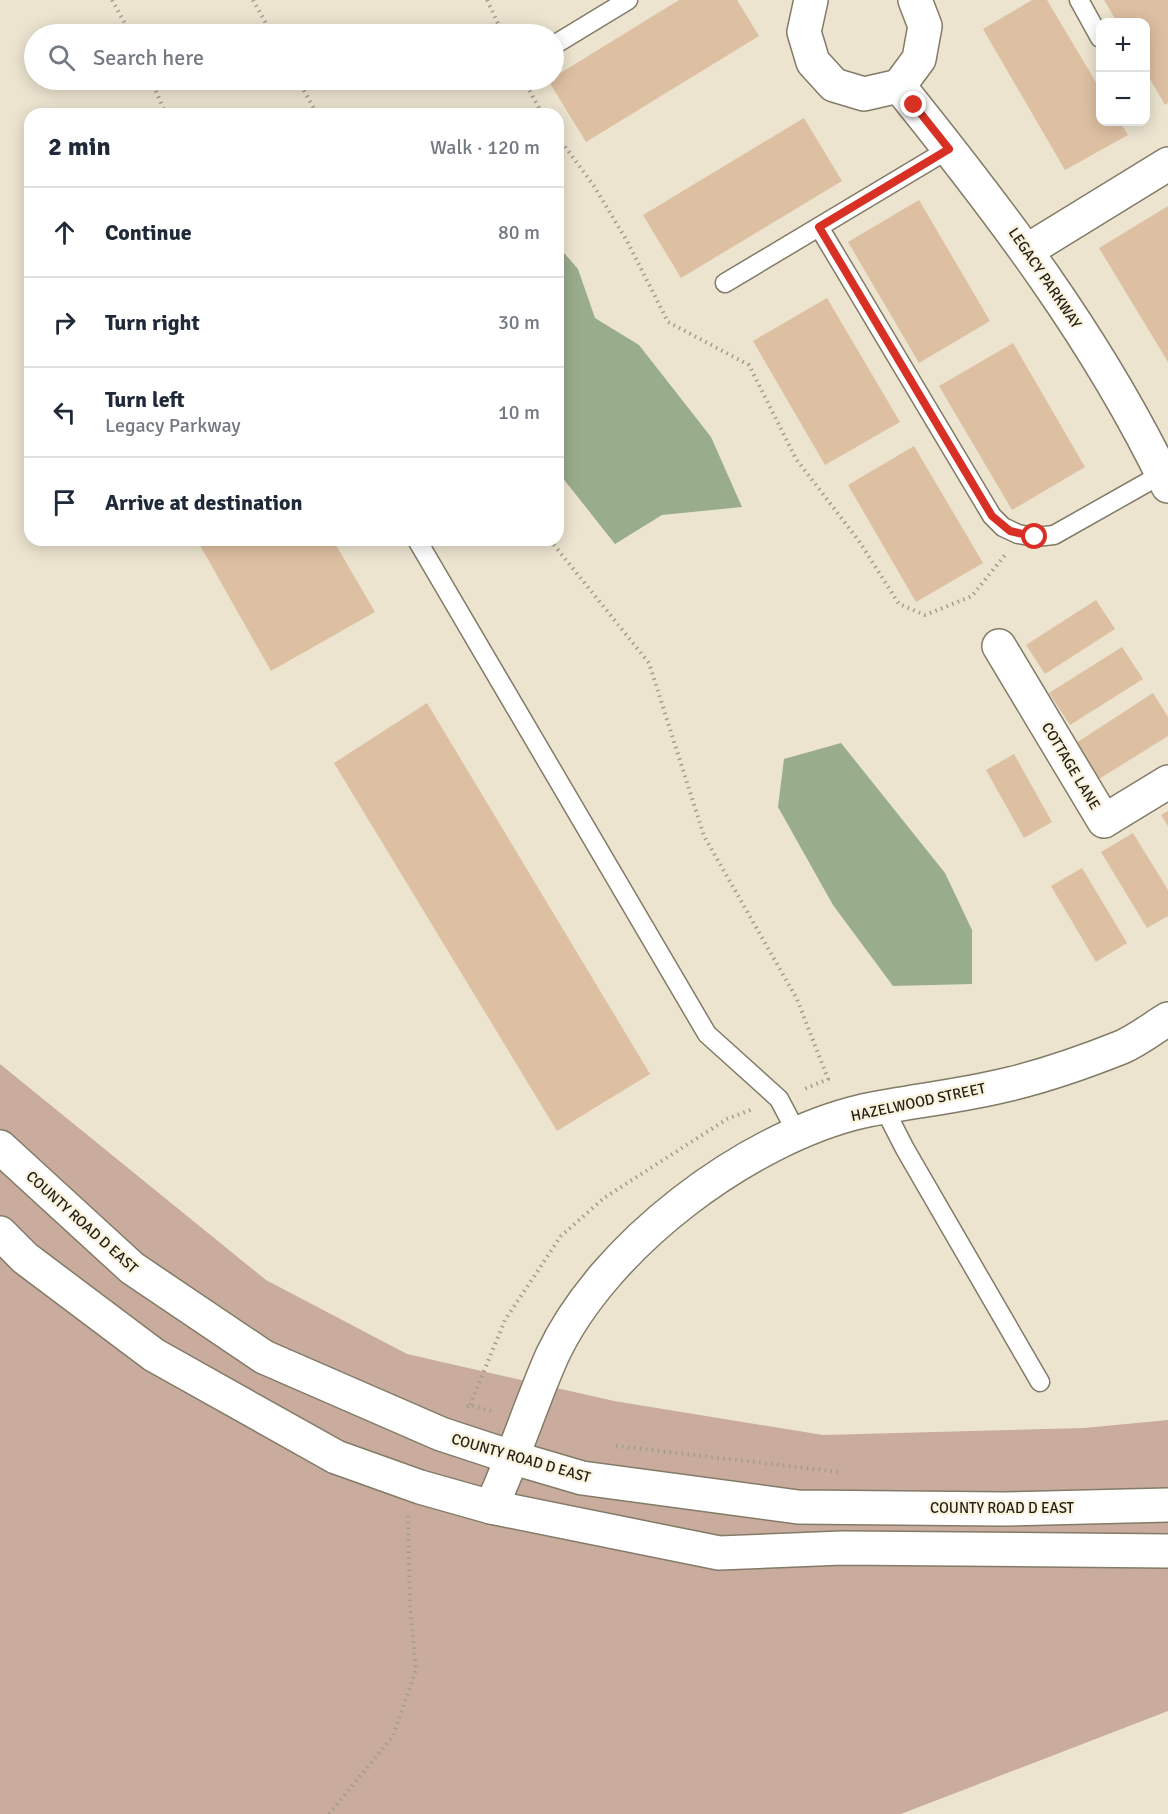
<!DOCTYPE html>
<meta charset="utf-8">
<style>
:root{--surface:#fff;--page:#f2f2f3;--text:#1f2937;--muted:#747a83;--line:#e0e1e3}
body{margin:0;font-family:Signika,sans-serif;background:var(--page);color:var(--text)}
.controls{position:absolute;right:18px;top:18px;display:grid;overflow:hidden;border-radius:12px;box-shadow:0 3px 15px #0003}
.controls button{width:54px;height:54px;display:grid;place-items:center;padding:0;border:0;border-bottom:2px solid var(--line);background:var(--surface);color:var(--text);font:30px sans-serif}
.stop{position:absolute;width:18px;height:18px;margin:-14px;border:4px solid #d93025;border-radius:50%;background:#fff}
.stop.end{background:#d93025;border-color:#fff;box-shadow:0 2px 6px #0008}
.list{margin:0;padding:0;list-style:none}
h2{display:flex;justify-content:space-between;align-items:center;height:78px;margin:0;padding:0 24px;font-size:26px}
h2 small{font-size:20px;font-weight:400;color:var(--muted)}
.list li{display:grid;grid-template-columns:39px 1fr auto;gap:18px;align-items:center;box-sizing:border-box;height:90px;padding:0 24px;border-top:2px solid var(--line)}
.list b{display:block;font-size:22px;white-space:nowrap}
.list p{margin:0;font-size:20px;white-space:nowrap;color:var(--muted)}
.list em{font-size:20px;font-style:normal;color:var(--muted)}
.icon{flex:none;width:33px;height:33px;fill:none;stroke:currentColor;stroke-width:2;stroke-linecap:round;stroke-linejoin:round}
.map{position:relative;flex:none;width:1168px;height:1814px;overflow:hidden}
.search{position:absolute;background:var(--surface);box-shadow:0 3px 15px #0003;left:24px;top:24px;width:540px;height:66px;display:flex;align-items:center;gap:15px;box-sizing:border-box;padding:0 21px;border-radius:33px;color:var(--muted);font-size:22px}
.panel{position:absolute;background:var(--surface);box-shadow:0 3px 15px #0003;left:24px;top:108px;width:540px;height:438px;border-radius:18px}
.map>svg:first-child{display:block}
.green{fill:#c9ac9e}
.water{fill:#99ac8b}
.building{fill:#ddc0a2}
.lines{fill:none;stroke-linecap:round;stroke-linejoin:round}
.service-casing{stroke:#827b67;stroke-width:21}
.minor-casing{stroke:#827b67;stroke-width:36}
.tertiary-casing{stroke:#827b67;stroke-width:36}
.path{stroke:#a39d8c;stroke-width:4;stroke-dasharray:1.5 4.5;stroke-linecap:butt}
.service{stroke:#fff;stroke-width:18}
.minor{stroke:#fff;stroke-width:33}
.tertiary{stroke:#fff;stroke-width:33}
.route{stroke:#d93025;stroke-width:8}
.labels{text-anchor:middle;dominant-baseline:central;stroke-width:4.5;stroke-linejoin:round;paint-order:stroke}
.street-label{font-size:15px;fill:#221f17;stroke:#faf2dc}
</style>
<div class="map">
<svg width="1168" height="1814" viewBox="0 0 1168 1814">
<rect width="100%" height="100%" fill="#ece4cf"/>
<path class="green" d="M0 1064 266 1280 407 1354 614 1401 823 1435 1084 1428 1168 1420V1711L901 1814H0Z"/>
<g class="water">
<path d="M558 246 578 269 595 318 639 345 711 437 742 507 662 515 615 544 558 472Z"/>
<path d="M841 743 945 873 972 930V984L893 986 833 905 778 807 784 759Z"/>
</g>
<g class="building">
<path d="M679 0H737L759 36 586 142 548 80H554V77Z"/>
<path d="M1032 0H1047L1100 89V122H1120L1128 135 1065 170 983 29Z"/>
<path d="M1104 0H1168V103L1165 105 1146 72V22H1117Z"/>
<path d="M804 118 842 181 681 278 643 215Z"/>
<path d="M919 200 990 321 919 363 848 242Z"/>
<path d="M1168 206V362L1099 248Z"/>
<path d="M827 298 900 422 825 465 753 341Z"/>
<path d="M1013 343 1085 467 1012 510 939 386Z"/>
<path d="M914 446 983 563 916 602 848 485Z"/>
<path d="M197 540H333L375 612 271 671Z"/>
<path d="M1096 600 1115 629 1045 674 1026 645Z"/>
<path d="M1122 647 1143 679 1070 725 1049 693Z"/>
<path d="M1153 693 1168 717V736L1099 779 1076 743Z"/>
<path d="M427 703 650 1074 557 1131 334 763Z"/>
<path d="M1014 754 1052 822 1024 838 986 770Z"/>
<path d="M1168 811V826L1161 815Z"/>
<path d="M1133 833 1168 890V916L1147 928 1101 852Z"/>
<path d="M1082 868 1127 943 1096 962 1051 886Z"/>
</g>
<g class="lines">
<g class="service-casing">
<g id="service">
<path d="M1079 0 1100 38"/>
<path d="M554 45 628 0"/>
<path d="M819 227 992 516 1003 527 1018 534 1035 537 1054 535 1162 474"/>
<path d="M725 283 949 149"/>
<path d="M417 540 707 1034 779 1099 798 1135"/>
<path d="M884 1108 905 1149 1040 1382"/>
</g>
</g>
<g class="minor-casing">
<g id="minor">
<path d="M1028 250 1168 164"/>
<path d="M999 646 1104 821 1168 782"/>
</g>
</g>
<g class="tertiary-casing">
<g id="tertiary">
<path d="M811 0 804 32 813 62 834 85 864 94 899 86 919 59 925 26 915 0"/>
<path d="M899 86C1001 213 1097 338 1168 486"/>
<path d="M0 1147 132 1268 264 1357 441 1434 514 1458 582 1478 798 1507 1004 1509 1168 1505"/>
<path d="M0 1233 25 1258 154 1355 336 1457 420 1487 491 1507 719 1553 842 1548 1168 1551"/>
<path d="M491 1507C514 1458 530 1406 552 1356 603 1246 746 1138 863 1111 912 1101 962 1096 1010 1084 1047 1075 1087 1061 1122 1047 1138 1040 1153 1028 1168 1019"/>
</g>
</g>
<g class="path">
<path d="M112 0 131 34"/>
<path d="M253 0 272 34"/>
<path d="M487 0 503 34"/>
<path d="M151 80 166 114"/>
<path d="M298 80 317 114"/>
<path d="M524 80 542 114"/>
<path d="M558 137 594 186 627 241 668 322 749 365 796 459 859 541 899 604 925 615 972 596 1005 555"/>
<path d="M550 540 649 663 704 836 797 999 828 1079 802 1090"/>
<path d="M470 1405 505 1320 561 1236 604 1198 727 1119 753 1109"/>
<path d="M467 1407 470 1405 494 1412"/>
<path d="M616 1446 841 1472"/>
<path d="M329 1814 393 1736 416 1670 410 1605 408 1516"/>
</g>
<use href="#service" class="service"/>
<use href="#minor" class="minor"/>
<use href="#tertiary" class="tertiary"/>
</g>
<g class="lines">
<path class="route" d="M914 105 949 149 819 227 992 516 1010 531 1035 537"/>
</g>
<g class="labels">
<g class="street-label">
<text transform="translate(1045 278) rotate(56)">LEGACY PARKWAY</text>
<text transform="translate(1071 766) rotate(59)">COTTAGE LANE</text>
<text transform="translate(918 1102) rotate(-12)">HAZELWOOD STREET</text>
<text transform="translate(82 1222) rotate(42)">COUNTY ROAD D EAST</text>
<text transform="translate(521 1458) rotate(16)">COUNTY ROAD D EAST</text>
<text x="1002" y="1508">COUNTY ROAD D EAST</text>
</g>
</g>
</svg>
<div class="controls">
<button>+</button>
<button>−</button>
</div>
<div class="stop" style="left:1035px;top:537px"></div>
<div class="stop end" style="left:914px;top:105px"></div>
<div class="search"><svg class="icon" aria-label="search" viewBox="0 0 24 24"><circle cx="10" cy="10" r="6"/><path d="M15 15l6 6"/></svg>Search here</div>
<section class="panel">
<h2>2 min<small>Walk · 120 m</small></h2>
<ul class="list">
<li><svg class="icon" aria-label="ahead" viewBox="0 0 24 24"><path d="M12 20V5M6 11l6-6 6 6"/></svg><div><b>Continue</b></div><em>80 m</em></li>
<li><svg class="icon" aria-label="right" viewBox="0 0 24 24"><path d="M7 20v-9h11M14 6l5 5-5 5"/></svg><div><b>Turn right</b></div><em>30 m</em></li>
<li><svg class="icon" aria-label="left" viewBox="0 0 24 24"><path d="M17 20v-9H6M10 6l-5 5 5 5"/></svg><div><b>Turn left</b><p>Legacy Parkway</p></div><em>10 m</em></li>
<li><svg class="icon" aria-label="arrive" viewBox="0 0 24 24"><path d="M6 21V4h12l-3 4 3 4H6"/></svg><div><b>Arrive at destination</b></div></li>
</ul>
</section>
</div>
